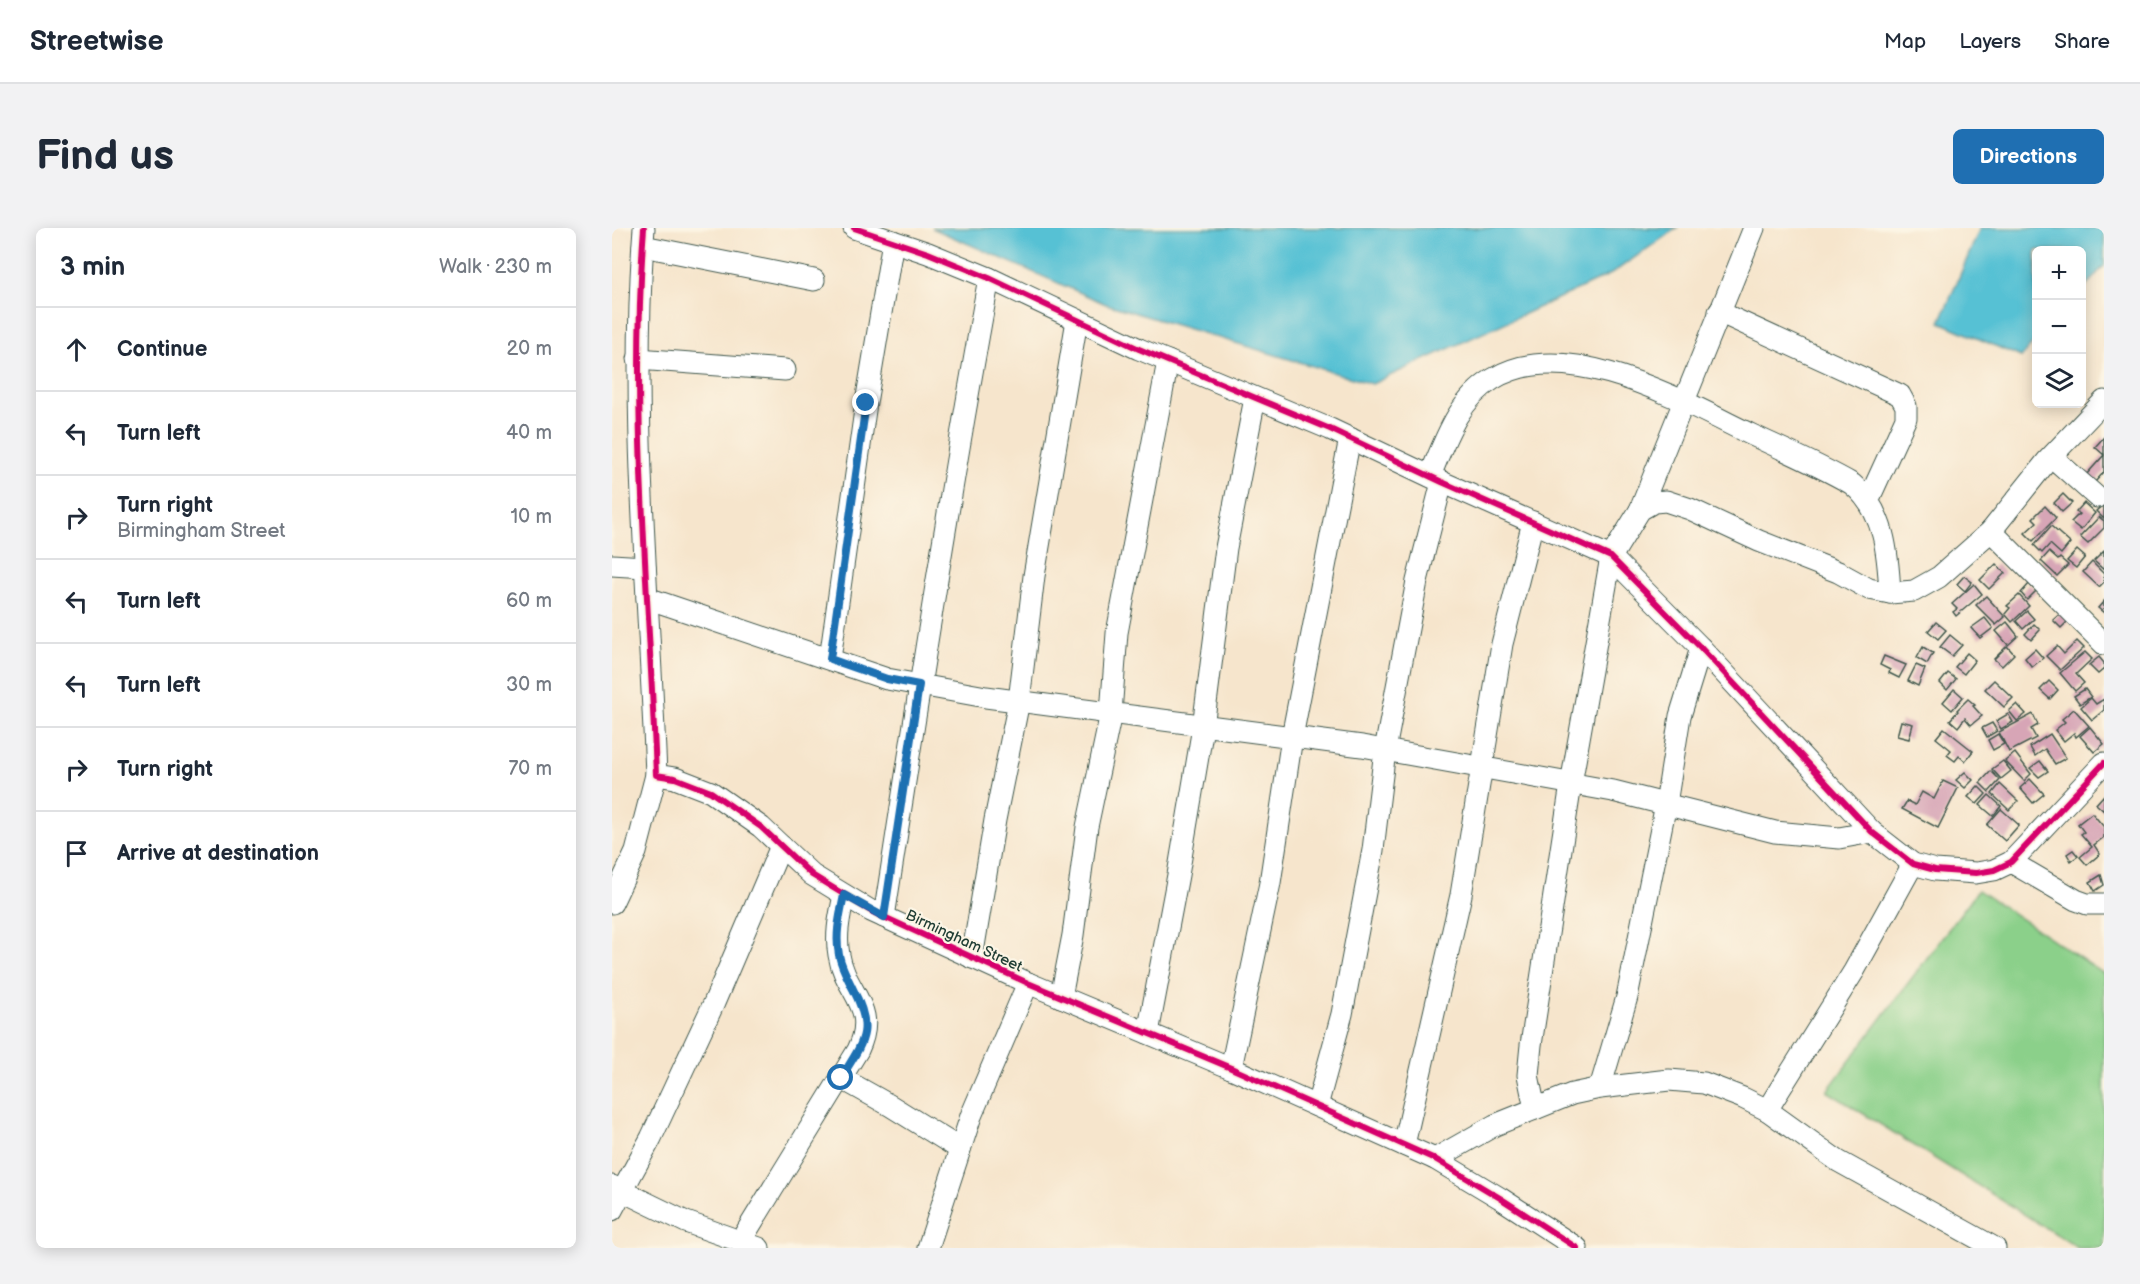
<!DOCTYPE html>
<meta charset="utf-8">
<style>
:root{--surface:#fff;--page:#f2f2f3;--text:#1f2937;--muted:#747a83;--line:#e0e1e3;--accent:#1f6fb2}
body{margin:0;font-family:"Balsamiq Sans",sans-serif;background:var(--page);color:var(--text)}
.controls{position:absolute;right:18px;top:18px;display:grid;overflow:hidden;border-radius:9px;box-shadow:0 3px 15px #0003}
.controls button{width:54px;height:54px;display:grid;place-items:center;padding:0;border:0;border-bottom:2px solid var(--line);background:var(--surface);color:var(--text);font:30px sans-serif}
.stop{position:absolute;width:18px;height:18px;margin:-14px;border:4px solid #1f6fb2;border-radius:50%;background:#fff}
.stop.end{background:#1f6fb2;border-color:#fff;box-shadow:0 2px 6px #0008}
.list{margin:0;padding:0;list-style:none}
h2{display:flex;justify-content:space-between;align-items:center;height:78px;margin:0;padding:0 24px;font-size:26px}
h2 small{font-size:20px;font-weight:400;color:var(--muted)}
.list li{display:grid;grid-template-columns:39px 1fr auto;gap:18px;align-items:center;box-sizing:border-box;height:84px;padding:0 24px;border-top:2px solid var(--line)}
.list b{display:block;font-size:22px;white-space:nowrap}
.list p{margin:0;font-size:20px;white-space:nowrap;color:var(--muted)}
.list em{font-size:20px;font-style:normal;color:var(--muted)}
.icon{flex:none;width:33px;height:33px;fill:none;stroke:currentColor;stroke-width:2;stroke-linecap:round;stroke-linejoin:round}
.map{position:relative;flex:none;width:1492px;height:1020px;overflow:hidden;border-radius:9px}
header{display:flex;align-items:center;gap:36px;box-sizing:border-box;height:84px;padding:0 30px;background:var(--surface);border-bottom:2px solid var(--line)}
header strong{font-size:28px}
nav{display:flex;gap:33px;margin-inline-start:auto;font-size:21px}
.intro{display:flex;align-items:center;justify-content:space-between;box-sizing:border-box;height:144px;padding:0 36px}
h1{margin:0;font-size:42px}
.button{padding:15px 27px;border-radius:9px;background:var(--accent);color:#fff;font-size:21px;font-weight:700}
main{display:flex;gap:36px;padding:0 36px}
aside{flex:1;background:var(--surface);border-radius:9px;box-shadow:0 3px 15px #0003}
.map>svg:first-child{display:block}
.green{fill:#8bd08a;stroke:#55865f;stroke-width:1.5}
.water{fill:#57c1d4;stroke:#3b7f84;stroke-width:1.5}
.building{fill:#d7a5b6}
.lines{fill:none;stroke-linecap:round;stroke-linejoin:round}
.street-casing{stroke:#3f564b;stroke-width:23}
.street{stroke:#fff;stroke-width:21}
.cycleway-casing{stroke:#fcf5e5;stroke-width:10}
.cycleway{stroke:#d6006c;stroke-width:6}
.route{stroke:#1f6fb2;stroke-width:8}
.labels{text-anchor:middle;dominant-baseline:central;stroke-width:4.5;stroke-linejoin:round;paint-order:stroke}
.street-label{font-size:15px;fill:#1f3d34;stroke:#fcf5e5}
</style>
<header>
<strong>Streetwise</strong>
<nav><a>Map</a><a>Layers</a><a>Share</a></nav>
</header>
<div class="intro"><h1>Find us</h1><a class="button">Directions</a></div>
<main>
<aside>
<h2>3 min<small>Walk · 230 m</small></h2>
<ul class="list">
<li><svg class="icon" aria-label="ahead" viewBox="0 0 24 24"><path d="M12 20V5M6 11l6-6 6 6"/></svg><div><b>Continue</b></div><em>20 m</em></li>
<li><svg class="icon" aria-label="left" viewBox="0 0 24 24"><path d="M17 20v-9H6M10 6l-5 5 5 5"/></svg><div><b>Turn left</b></div><em>40 m</em></li>
<li><svg class="icon" aria-label="right" viewBox="0 0 24 24"><path d="M7 20v-9h11M14 6l5 5-5 5"/></svg><div><b>Turn right</b><p>Birmingham Street</p></div><em>10 m</em></li>
<li><svg class="icon" aria-label="left" viewBox="0 0 24 24"><path d="M17 20v-9H6M10 6l-5 5 5 5"/></svg><div><b>Turn left</b></div><em>60 m</em></li>
<li><svg class="icon" aria-label="left" viewBox="0 0 24 24"><path d="M17 20v-9H6M10 6l-5 5 5 5"/></svg><div><b>Turn left</b></div><em>30 m</em></li>
<li><svg class="icon" aria-label="right" viewBox="0 0 24 24"><path d="M7 20v-9h11M14 6l5 5-5 5"/></svg><div><b>Turn right</b></div><em>70 m</em></li>
<li><svg class="icon" aria-label="arrive" viewBox="0 0 24 24"><path d="M6 21V4h12l-3 4 3 4H6"/></svg><div><b>Arrive at destination</b></div></li>
</ul>
</aside>
<div class="map">
<svg width="1492" height="1020" viewBox="0 0 1492 1020">
<rect width="100%" height="100%" fill="#fcf5e5"/>
<filter id="ink" filterUnits="userSpaceOnUse"><feTurbulence type="fractalNoise" baseFrequency=".0167" numOctaves="2"/><feDisplacementMap in="SourceGraphic" scale="12" xChannelSelector="R" yChannelSelector="G"/><feConvolveMatrix kernelMatrix="1 2 1 2 8 2 1 2 1" color-interpolation-filters="sRGB"/></filter>
<filter id="wash" filterUnits="userSpaceOnUse"><feTurbulence type="fractalNoise" baseFrequency=".008" numOctaves="4" result="noise"/><feDisplacementMap in="SourceGraphic" scale="24" xChannelSelector="R" yChannelSelector="G"/><feGaussianBlur stdDeviation="1.35" result="paint"/><feColorMatrix in="noise" values="0 0 0 0 0 0 0 0 0 0 0 0 0 0 0 0 0 1.4 0 .05"/><feComposite in="paint" operator="in"/></filter>
<g filter="url(#wash)">
<rect width="100%" height="100%" fill="#f6e5cc"/>
<path class="green" d="M1366 662 1492 746V1020H1466L1215 863Z"/>
<g class="water">
<path d="M320 0H1065L999 46 760 156 494 76Z"/>
<path d="M1368 0H1492V38L1470 62V22H1424V112L1409 129 1328 94Z"/>
</g>
<g id="blocks">
<g class="building">
<path d="M1492 209V227L1483 219Z"/>
<path d="M1492 227V244L1483 254 1474 247Z"/>
<path d="M1451 266 1460 275 1450 284 1442 275Z"/>
<path d="M1472 275 1483 285 1469 302 1459 294 1467 286 1464 284Z"/>
<path d="M1492 276V291L1484 283Z"/>
<path d="M1433 278 1444 290 1421 313 1413 305 1425 294 1421 290Z"/>
<path d="M1487 289 1492 293V300L1476 316 1468 309Z"/>
<path d="M1439 298 1458 315 1449 326 1438 316 1430 325 1422 317Z"/>
<path d="M1465 322 1473 329 1464 340 1455 333Z"/>
<path d="M1492 323V342L1482 333Z"/>
<path d="M1437 324 1446 332 1448 330 1456 337 1445 348 1429 333Z"/>
<path d="M1480 334 1492 346V354L1487 359 1471 344Z"/>
<path d="M1384 336 1393 345 1377 361 1368 352Z"/>
<path d="M1352 348 1360 354 1353 363 1345 356Z"/>
<path d="M1362 356 1370 366 1344 388 1341 384 1345 381 1340 376Z"/>
<path d="M1417 356 1424 363 1415 372 1409 365Z"/>
<path d="M1407 367 1417 378 1400 394 1393 386 1398 380 1395 378Z"/>
<path d="M1374 368 1393 389 1384 397 1364 377Z"/>
<path d="M1492 373V385L1486 380Z"/>
<path d="M1452 382 1459 390 1449 400 1441 392Z"/>
<path d="M1415 383 1422 391 1411 401 1404 393Z"/>
<path d="M1373 390 1381 400 1368 410 1359 400Z"/>
<path d="M1324 394 1334 402 1326 411 1316 403Z"/>
<path d="M1395 394 1406 408 1396 417 1384 403Z"/>
<path d="M1422 396 1428 402 1419 412 1413 406Z"/>
<path d="M1338 407 1350 417 1340 428 1328 419Z"/>
<path d="M1465 413 1472 420 1448 442 1434 428 1445 418 1452 426Z"/>
<path d="M1395 418 1402 426 1390 438 1382 431Z"/>
<path d="M1311 419 1321 425 1315 436 1305 430Z"/>
<path d="M1423 421 1431 430 1420 439 1413 430Z"/>
<path d="M1473 424 1480 431 1464 446 1472 455 1463 463 1448 445Z"/>
<path d="M1355 425 1363 432 1352 446 1343 439Z"/>
<path d="M1272 428 1294 437 1287 450 1277 445 1278 442 1268 437Z"/>
<path d="M1487 429 1492 435V441L1486 446 1477 437Z"/>
<path d="M1304 437 1313 441 1306 458 1296 453Z"/>
<path d="M1336 445 1344 451 1335 462 1328 455Z"/>
<path d="M1382 452 1401 470 1392 479 1373 461Z"/>
<path d="M1437 453 1446 462 1438 471 1428 462Z"/>
<path d="M1342 461 1351 469 1340 482 1331 474Z"/>
<path d="M1473 461 1479 469 1468 476 1462 468Z"/>
<path d="M1479 470 1484 476 1492 471V482L1480 492 1469 479Z"/>
<path d="M1356 471 1363 477 1361 478 1370 488 1359 497 1353 490 1346 499 1338 492 1346 483 1345 482Z"/>
<path d="M1405 476 1414 486 1405 493 1397 483Z"/>
<path d="M1462 481 1477 498 1464 509 1462 505 1452 513 1443 502 1453 494 1450 491Z"/>
<path d="M1396 486 1401 494 1389 501 1384 493Z"/>
<path d="M1421 486 1426 497 1419 501 1424 510 1397 524 1387 504Z"/>
<path d="M1289 493 1301 496 1297 511 1285 508Z"/>
<path d="M1380 495 1385 503 1375 509 1370 500Z"/>
<path d="M1478 499 1492 516 1482 524 1468 508Z"/>
<path d="M1332 500 1361 523 1353 533 1347 528 1343 533 1335 527 1339 522 1324 510Z"/>
<path d="M1386 506 1392 516 1381 522 1376 512Z"/>
<path d="M1438 506 1454 530 1443 536 1433 521 1423 528 1418 519Z"/>
<path d="M1403 525 1419 546 1412 553 1393 533Z"/>
<path d="M1391 533 1399 543 1389 551 1380 541Z"/>
<path d="M1428 533 1436 543 1427 549 1418 540Z"/>
<path d="M1379 543 1388 552 1377 564 1368 555Z"/>
<path d="M1353 544 1361 552 1353 560 1344 552Z"/>
<path d="M1418 551 1432 566 1421 575 1408 560Z"/>
<path d="M1331 553 1346 560 1326 600 1290 581 1295 573 1303 577 1310 564 1322 571Z"/>
<path d="M1388 556 1406 573 1397 582 1380 566Z"/>
<path d="M1366 558 1374 566 1365 576 1356 569Z"/>
<path d="M1377 567 1389 578 1381 588 1368 577Z"/>
<path d="M1492 567V583L1484 576Z"/>
<path d="M1389 581 1407 597 1393 613 1375 597Z"/>
<path d="M1480 585 1492 599V609L1482 617 1488 626 1475 637 1468 629 1480 619 1469 606 1472 604 1466 596Z"/>
<path d="M1461 622 1466 628 1459 633 1455 626Z"/>
<path d="M1489 647 1492 657 1483 663 1478 654Z"/>
</g>
</g>
</g>
<g filter="url(#ink)">
<use href="#blocks" fill-opacity="0" stroke="#3f564b" stroke-width="1.5"/>
<g class="lines">
<g class="street-casing">
<g id="street">
<path d="M32 0C18 182 37 365 44 547L63 550 99 564 149 599 200 647 259 683 416 755 619 840 823 931 888 970 965 1020"/>
<path d="M242 0 316 25 377 50 527 121 718 201 830 254 999 329 1089 420 1260 604 1301 636 1323 642 1364 645 1382 642 1399 634 1492 535"/>
<path d="M31 18 202 52"/>
<path d="M1107 84 1288 167 1294 178V190L1256 273"/>
<path d="M26 131 173 142"/>
<path d="M1440 229 1485 269"/>
<path d="M818 248C833 212 846 172 881 151 954 106 1070 173 1138 206 1172 222 1207 237 1240 256 1273 283 1276 326 1278 365"/>
<path d="M1028 282 1142 0"/>
<path d="M1379 303 1492 416"/>
<path d="M0 337 33 339"/>
<path d="M35 370 275 451 374 469 750 518 1001 563 1163 604 1227 610 1260 604"/>
<path d="M218 431 254 175 281 13"/>
<path d="M1399 634 1464 672 1475 676H1492"/>
<path d="M0 675 24 624 44 547"/>
<path d="M272 689C305 475 338 262 377 50"/>
<path d="M360 730 383 592 407 473 422 348 465 92"/>
<path d="M449 769 461 707 475 599 499 485 505 405 556 133"/>
<path d="M536 805 566 647 591 499 614 320 643 170"/>
<path d="M619 840 658 655 680 509 738 210"/>
<path d="M229 850 279 878 348 921"/>
<path d="M988 860 1015 769 1054 576 1068 488 1089 420"/>
<path d="M705 878 730 786 761 622 773 522 805 353 830 254"/>
<path d="M923 881 916 847 919 817 959 556 999 329 1028 282 1042 274 1054 273 1078 281 1147 313 1226 344 1257 361 1278 365 1302 363 1327 349 1379 303 1435 233 1492 173"/>
<path d="M1155 882 1242 743 1301 636"/>
<path d="M792 917 849 667 890 416 921 294"/>
<path d="M823 931 883 897 960 866 988 860 1057 852 1092 855 1131 870 1155 882 1226 933 1383 1020"/>
<path d="M0 958 74 994 147 1020"/>
<path d="M0 982 39 910 102 775 169 618"/>
<path d="M128 1014 246 822C267 778 233 765 227 727 223 706 228 687 232 667"/>
<path d="M316 1020 359 888 416 755"/>
</g>
</g>
<use href="#street" class="street"/>
<g class="cycleway-casing">
<g id="cycleway">
<path d="M32 0C18 182 37 365 44 547L63 550 99 564 149 599 200 647 259 683 416 755 619 840 823 931 888 970 965 1020"/>
<path d="M242 0 316 25 377 50 527 121 718 201 830 254 999 329 1089 420 1260 604 1301 636 1323 642 1364 645 1382 642 1399 634 1492 535"/>
</g>
</g>
<use href="#cycleway" class="cycleway"/>
</g>
</g>
<g class="lines" filter="url(#ink)">
<path class="route" d="M229 850C251 814 263 803 241 761 236 751 229 738 227 727 223 706 228 687 232 667L272 689 307 457 275 451 218 431 254 175"/>
</g>
<g class="labels">
<g class="street-label">
<text transform="translate(352 713) rotate(25)">Birmingham Street</text>
</g>
</g>
</svg>
<div class="controls">
<button>+</button>
<button>−</button>
<button><svg class="icon" aria-label="layers" viewBox="0 0 24 24"><path d="M12 4l9 5-9 5-9-5zM3 14l9 5 9-5"/></svg></button>
</div>
<div class="stop" style="left:229px;top:850px"></div>
<div class="stop end" style="left:254px;top:175px"></div>
</div>
</main>
